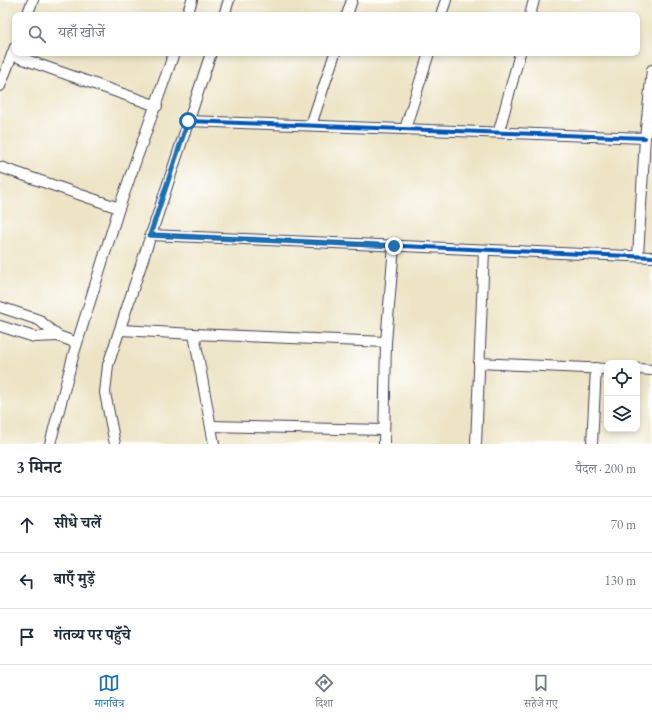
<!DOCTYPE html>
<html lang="hi">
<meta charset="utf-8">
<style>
:root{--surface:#fff;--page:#f6f6f7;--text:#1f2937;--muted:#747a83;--line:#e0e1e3;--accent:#1f6fb2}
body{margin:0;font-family:"EB Garamond","Noto Serif Devanagari",serif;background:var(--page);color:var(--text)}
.controls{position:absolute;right:12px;bottom:12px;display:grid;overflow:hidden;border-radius:8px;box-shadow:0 2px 6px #0003}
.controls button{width:36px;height:36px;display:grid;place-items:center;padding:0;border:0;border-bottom:1px solid var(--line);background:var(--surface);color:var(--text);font:20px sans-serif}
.stop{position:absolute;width:12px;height:12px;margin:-9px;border:3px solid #1f6fb2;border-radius:50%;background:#fff}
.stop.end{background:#1f6fb2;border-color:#fff;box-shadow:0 1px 4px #0008}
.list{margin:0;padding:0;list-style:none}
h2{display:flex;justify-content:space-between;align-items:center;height:52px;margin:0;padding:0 16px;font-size:17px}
h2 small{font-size:13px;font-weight:400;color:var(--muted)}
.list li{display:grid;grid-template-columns:26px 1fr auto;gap:12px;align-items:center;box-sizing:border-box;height:56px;padding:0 16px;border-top:1px solid var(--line)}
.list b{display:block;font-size:15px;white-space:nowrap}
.list em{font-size:13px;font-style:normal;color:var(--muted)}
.icon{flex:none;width:22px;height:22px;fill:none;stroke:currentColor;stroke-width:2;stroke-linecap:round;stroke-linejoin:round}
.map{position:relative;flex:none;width:652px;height:444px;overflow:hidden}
.search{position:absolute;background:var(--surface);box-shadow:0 2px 6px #0003;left:12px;right:12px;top:12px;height:44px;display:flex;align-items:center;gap:10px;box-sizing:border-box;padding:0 14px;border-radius:8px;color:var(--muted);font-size:15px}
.sheet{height:220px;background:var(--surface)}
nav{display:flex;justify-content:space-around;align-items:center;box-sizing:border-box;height:56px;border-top:1px solid var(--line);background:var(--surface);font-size:11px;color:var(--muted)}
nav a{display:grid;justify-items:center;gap:2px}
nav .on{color:var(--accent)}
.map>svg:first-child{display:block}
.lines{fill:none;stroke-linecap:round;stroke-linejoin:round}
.minor-casing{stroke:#403f50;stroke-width:12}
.minor{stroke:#fff;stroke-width:10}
.cycleway-casing{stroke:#fff;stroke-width:6}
.cycleway{stroke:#0057b8;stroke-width:4}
.route{stroke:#1f6fb2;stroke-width:5}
</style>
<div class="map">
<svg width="652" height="444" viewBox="0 0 652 444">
<rect width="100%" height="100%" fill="#fff"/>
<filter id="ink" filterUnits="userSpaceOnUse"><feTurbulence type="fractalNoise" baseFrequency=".025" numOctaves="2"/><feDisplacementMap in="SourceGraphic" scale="8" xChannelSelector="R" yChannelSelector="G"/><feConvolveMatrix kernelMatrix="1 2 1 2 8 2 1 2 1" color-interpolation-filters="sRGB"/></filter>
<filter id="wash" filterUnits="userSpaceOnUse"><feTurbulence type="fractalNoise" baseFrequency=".012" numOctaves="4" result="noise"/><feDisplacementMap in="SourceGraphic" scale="16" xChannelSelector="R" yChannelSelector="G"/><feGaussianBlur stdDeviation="0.9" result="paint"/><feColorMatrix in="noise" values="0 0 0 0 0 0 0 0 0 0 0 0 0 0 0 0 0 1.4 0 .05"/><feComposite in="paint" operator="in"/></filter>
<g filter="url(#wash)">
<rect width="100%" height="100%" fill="#ede4c5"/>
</g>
<g filter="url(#ink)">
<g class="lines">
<g class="minor-casing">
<g id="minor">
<path d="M27 15 33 0"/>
<path d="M187 15 192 0"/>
<path d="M224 15 229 0"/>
<path d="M347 15 352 0"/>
<path d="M441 15 446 0"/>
<path d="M530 15 534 0"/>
<path d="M12 55 157 106"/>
<path d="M0 86 15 47"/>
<path d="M188 121 645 138"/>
<path d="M311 125 335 53"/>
<path d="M405 129 429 53"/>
<path d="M499 131 520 53"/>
<path d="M0 167 119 208"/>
<path d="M150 235 652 257"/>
<path d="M638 256 645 138 652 70"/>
<path d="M0 307 39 320 58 336 77 343"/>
<path d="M0 326 34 337 58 336"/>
<path d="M121 330 194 334 386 342"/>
<path d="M194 334 214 444"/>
<path d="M479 363 607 369"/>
<path d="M637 369 652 370"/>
<path d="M211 426 384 430"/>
<path d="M50 444 74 353 119 208 174 53"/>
<path d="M115 444 105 393 108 365 211 53"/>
<path d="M384 444 386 342 394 246"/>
<path d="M476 444 484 251"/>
<path d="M592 444 596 368"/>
</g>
</g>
<use href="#minor" class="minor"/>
<g class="cycleway-casing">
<g id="cycleway">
<path d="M188 121 645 138"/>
<path d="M150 235 652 257"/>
</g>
</g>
<use href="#cycleway" class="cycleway"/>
</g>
</g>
<g class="lines" filter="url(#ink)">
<path class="route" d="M188 121 150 235 394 246"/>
</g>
</svg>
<div class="controls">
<button><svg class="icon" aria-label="locate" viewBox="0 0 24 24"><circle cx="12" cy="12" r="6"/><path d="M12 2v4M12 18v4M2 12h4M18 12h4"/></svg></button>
<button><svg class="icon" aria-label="layers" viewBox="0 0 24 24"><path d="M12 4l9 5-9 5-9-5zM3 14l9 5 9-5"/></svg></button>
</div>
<div class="stop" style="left:188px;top:121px"></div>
<div class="stop end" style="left:394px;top:246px"></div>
<div class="search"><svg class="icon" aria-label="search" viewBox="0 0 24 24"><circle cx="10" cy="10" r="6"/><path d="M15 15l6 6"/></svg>यहाँ खोजें</div>
</div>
<section class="sheet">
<h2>3 मिनट<small>पैदल · 200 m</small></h2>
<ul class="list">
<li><svg class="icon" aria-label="ahead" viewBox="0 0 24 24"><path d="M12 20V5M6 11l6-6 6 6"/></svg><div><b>सीधे चलें</b></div><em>70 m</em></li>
<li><svg class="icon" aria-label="left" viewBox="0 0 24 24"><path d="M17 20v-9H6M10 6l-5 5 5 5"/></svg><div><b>बाएँ मुड़ें</b></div><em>130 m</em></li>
<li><svg class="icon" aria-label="arrive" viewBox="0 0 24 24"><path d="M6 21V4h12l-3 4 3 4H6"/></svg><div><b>गंतव्य पर पहुँचे</b></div></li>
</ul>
</section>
<nav>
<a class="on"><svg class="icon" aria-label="map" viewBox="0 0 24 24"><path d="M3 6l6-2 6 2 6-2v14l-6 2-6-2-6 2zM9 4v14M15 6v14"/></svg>मानचित्र</a>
<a><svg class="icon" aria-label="directions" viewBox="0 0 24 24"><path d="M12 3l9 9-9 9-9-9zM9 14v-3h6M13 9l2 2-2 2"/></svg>दिशा</a>
<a><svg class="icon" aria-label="saved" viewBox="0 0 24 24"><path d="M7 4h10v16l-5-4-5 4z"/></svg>सहेजे गए</a>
</nav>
